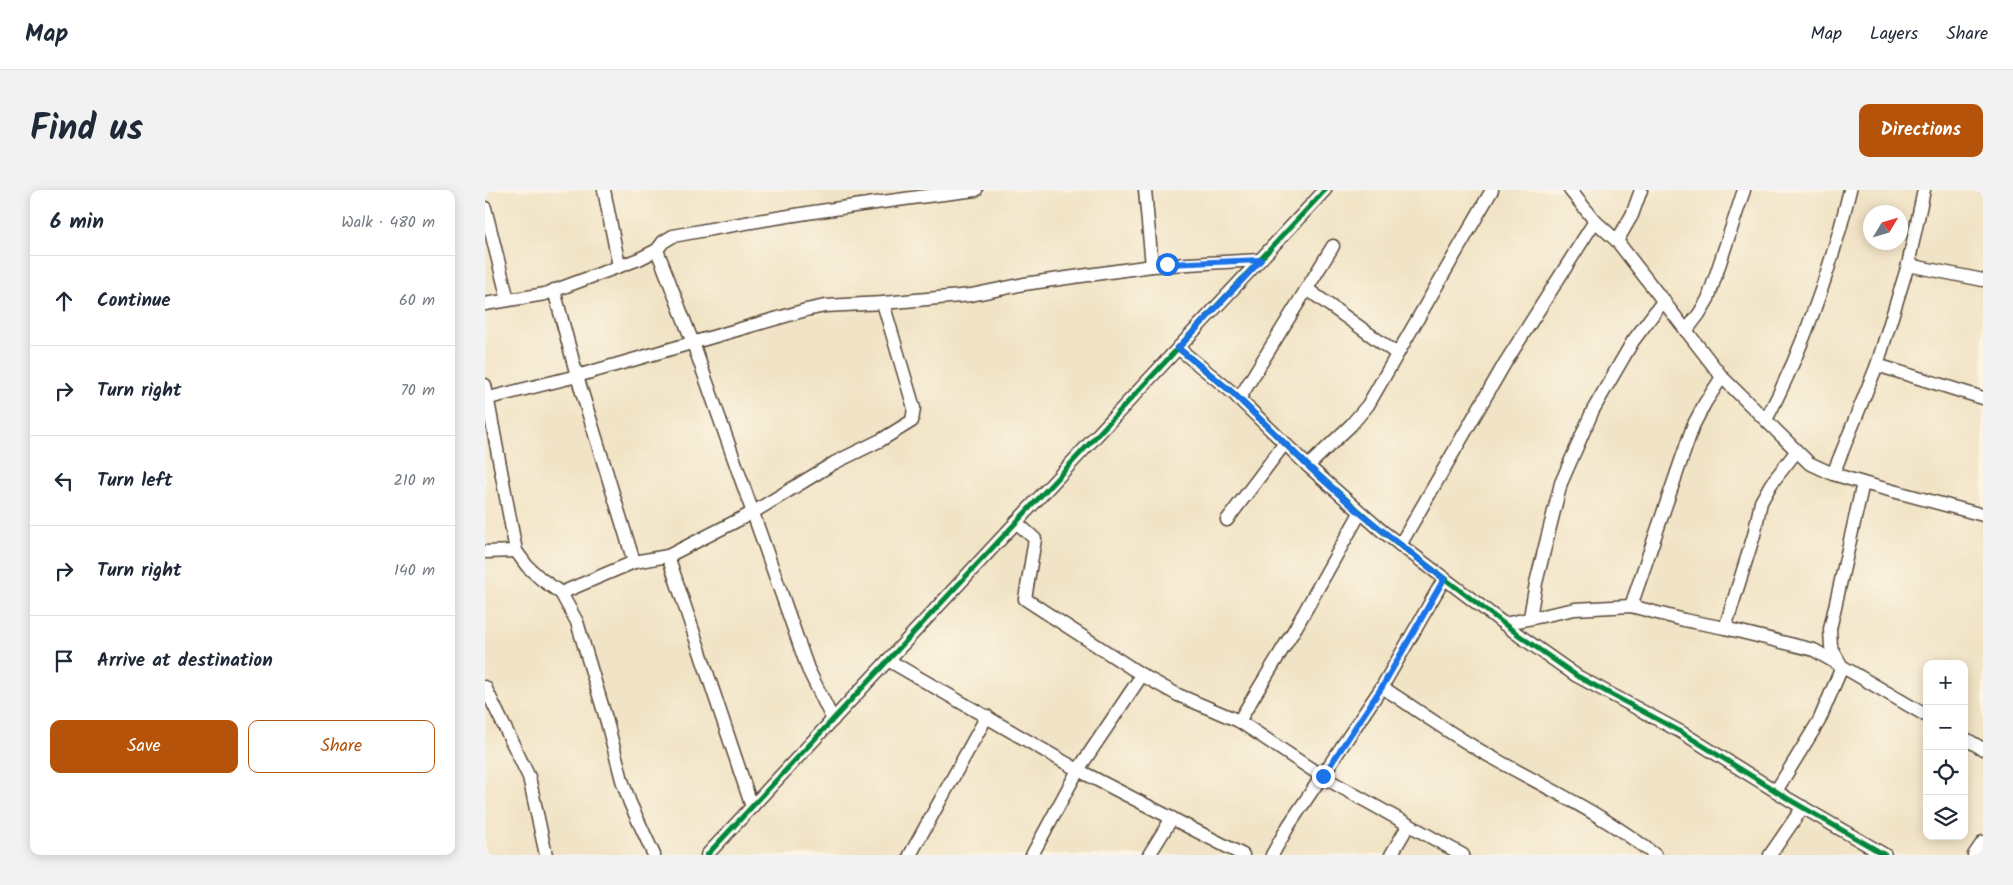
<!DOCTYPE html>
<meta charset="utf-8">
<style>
:root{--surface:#fff;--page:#f2f2f3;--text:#1f2937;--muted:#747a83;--line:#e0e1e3;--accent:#b45309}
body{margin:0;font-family:Kalam,sans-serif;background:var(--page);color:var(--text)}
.controls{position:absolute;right:15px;bottom:15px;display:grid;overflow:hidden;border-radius:10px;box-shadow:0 2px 12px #0003}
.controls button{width:45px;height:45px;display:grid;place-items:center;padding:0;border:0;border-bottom:1px solid var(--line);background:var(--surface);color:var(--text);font:25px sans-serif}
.compass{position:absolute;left:1378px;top:15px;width:45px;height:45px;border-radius:50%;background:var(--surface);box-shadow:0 2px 12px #0003;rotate:52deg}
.stop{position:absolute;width:15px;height:15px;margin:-11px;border:4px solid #1a73e8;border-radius:50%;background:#fff}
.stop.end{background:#1a73e8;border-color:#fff;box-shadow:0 1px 5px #0008}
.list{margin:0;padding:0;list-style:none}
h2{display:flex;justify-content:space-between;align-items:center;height:65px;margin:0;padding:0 20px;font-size:21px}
h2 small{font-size:16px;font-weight:400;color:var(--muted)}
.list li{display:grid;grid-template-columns:32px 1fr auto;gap:15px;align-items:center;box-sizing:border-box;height:90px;padding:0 20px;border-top:1px solid var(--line)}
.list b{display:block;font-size:19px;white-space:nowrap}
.list em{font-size:16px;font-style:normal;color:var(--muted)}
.actions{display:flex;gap:10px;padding:15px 20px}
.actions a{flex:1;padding:11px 0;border:1px solid var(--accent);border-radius:10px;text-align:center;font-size:18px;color:var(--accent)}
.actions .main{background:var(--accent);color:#fff}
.icon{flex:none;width:28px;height:28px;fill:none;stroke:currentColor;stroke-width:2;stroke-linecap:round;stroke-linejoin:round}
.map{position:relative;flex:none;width:1498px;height:665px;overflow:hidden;border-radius:10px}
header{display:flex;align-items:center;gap:30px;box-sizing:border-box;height:70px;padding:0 25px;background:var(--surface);border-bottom:1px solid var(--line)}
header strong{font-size:24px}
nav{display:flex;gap:28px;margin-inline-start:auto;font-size:18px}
.intro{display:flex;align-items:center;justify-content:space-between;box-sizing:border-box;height:120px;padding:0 30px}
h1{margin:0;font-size:35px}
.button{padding:12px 22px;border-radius:10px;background:var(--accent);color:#fff;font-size:18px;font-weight:700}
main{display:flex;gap:30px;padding:0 30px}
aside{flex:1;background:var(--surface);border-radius:10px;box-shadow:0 2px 12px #0003}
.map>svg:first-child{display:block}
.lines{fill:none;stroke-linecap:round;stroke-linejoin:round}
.minor-casing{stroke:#564637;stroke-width:15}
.minor{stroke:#fff;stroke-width:12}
.cycleway-casing{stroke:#fcf5e5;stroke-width:8}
.cycleway{stroke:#00873e;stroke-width:5}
.route{stroke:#1a73e8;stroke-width:6}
</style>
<header>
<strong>Map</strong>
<nav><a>Map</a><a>Layers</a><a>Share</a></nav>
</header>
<div class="intro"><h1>Find us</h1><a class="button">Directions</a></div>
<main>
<aside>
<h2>6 min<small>Walk · 480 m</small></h2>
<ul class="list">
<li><svg class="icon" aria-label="ahead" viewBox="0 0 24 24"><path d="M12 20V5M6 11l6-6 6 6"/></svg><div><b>Continue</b></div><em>60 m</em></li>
<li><svg class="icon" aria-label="right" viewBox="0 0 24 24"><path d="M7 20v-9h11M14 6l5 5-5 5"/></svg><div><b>Turn right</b></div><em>70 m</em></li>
<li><svg class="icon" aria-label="left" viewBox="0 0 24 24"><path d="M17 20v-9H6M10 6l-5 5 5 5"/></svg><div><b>Turn left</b></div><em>210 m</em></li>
<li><svg class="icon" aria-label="right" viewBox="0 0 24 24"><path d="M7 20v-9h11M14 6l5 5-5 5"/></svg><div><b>Turn right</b></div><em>140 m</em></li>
<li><svg class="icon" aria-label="arrive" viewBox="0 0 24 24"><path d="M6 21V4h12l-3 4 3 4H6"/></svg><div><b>Arrive at destination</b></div></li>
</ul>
<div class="actions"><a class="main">Save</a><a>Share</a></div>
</aside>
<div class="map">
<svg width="1498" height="665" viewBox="0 0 1498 665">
<rect width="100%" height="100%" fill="#fcf5e5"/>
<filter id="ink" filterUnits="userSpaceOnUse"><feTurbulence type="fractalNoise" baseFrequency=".02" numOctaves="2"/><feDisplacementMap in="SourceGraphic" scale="10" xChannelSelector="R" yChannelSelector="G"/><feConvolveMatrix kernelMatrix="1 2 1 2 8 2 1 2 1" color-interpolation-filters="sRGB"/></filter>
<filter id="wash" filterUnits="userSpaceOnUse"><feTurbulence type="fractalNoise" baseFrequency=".0096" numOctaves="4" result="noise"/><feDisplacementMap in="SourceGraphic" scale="20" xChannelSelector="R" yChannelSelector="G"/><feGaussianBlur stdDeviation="1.12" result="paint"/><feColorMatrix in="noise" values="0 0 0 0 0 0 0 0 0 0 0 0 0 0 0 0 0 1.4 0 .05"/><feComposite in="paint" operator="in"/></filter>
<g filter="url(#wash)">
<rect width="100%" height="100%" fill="#f1e3c5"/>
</g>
<g filter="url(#ink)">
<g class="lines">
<g class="minor-casing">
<g id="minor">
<path d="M119 0 134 76"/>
<path d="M660 0 667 76"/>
<path d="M1085 0 1110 31 1132 51 1237 187 1324 273 1348 284 1378 293 1498 325"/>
<path d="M0 18 23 110"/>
<path d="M1132 51 1147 25 1156 0"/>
<path d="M172 60 208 153 323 479 348 530"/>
<path d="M1423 75 1498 90"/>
<path d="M822 99 912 164"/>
<path d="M69 100 92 186 149 372"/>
<path d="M0 114 60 104 154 69 172 60 178 52 188 46C289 27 389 12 491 0"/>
<path d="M1201 141 1214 124 1223 109 1259 0"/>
<path d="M693 158 748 203 823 276 897 341 1035 446 1092 486 1196 542 1305 610 1400 665"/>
<path d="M1392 175 1498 208"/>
<path d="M0 195 31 361 42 376 56 389 76 403 92 432 122 532 137 590 145 613 169 665"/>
<path d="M4 208 92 186 321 120 340 116 398 113 486 105 539 94 667 76 775 70"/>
<path d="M754 209 848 56"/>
<path d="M1281 230C1319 157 1346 79 1365 0"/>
<path d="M823 276 866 235 883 215 1007 0"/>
<path d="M1348 284 1392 175 1423 75 1439 0"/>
<path d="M742 330 800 253"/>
<path d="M531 332 550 349 540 409 657 485 693 505 754 531 838 587 978 665"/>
<path d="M915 355 1020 173 1110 31"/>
<path d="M0 362 31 361"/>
<path d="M183 366 267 617"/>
<path d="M76 403 149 372 183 366 267 323 349 273 396 250 427 231 429 218 398 113"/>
<path d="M1146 416 1208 236 1220 213 1237 187"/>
<path d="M1045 427 1051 393 1076 293 1108 220 1148 151 1179 110"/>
<path d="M1019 434 1090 419 1146 416 1199 430 1240 438 1329 460 1442 526"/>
<path d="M1240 438 1269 345 1276 312 1286 294 1311 262"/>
<path d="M403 470 593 580 758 665"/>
<path d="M0 497 44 587 61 665"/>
<path d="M897 497C934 521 971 548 1010 569 1064 599 1121 626 1170 665"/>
<path d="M754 531 811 437 875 323"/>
<path d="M1479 548 1498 559"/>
<path d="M1291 601 1334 531 1357 477 1346 457 1345 439 1378 293"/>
<path d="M222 665 840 0"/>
<path d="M425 665 502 526"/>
<path d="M547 665 593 580 657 485"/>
<path d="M664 665 687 628"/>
<path d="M787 665 804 635 897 497 959 389"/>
<path d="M906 665 923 636"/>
<path d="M1285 665 1318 617"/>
<path d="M1489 665 1498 652"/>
</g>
</g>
<use href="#minor" class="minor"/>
<g class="cycleway-casing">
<g id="cycleway">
<path d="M693 158 748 203 823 276 897 341 1035 446 1092 486 1196 542 1305 610 1400 665"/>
<path d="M222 665 840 0"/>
</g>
</g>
<use href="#cycleway" class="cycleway"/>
</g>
</g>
<g class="lines" filter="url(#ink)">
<path class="route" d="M682 74 776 70 693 158 748 203 823 276 875 323 959 389 897 497 838 586"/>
</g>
</svg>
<div class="controls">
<button>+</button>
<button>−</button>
<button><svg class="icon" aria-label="locate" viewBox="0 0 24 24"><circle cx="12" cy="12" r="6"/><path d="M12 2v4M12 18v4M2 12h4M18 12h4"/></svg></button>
<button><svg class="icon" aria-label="layers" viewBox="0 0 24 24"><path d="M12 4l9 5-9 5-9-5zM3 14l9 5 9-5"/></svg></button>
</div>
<svg class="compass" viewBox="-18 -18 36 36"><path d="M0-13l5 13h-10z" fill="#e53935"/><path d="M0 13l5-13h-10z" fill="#747a83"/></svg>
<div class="stop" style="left:682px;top:74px"></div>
<div class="stop end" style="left:838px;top:586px"></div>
</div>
</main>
